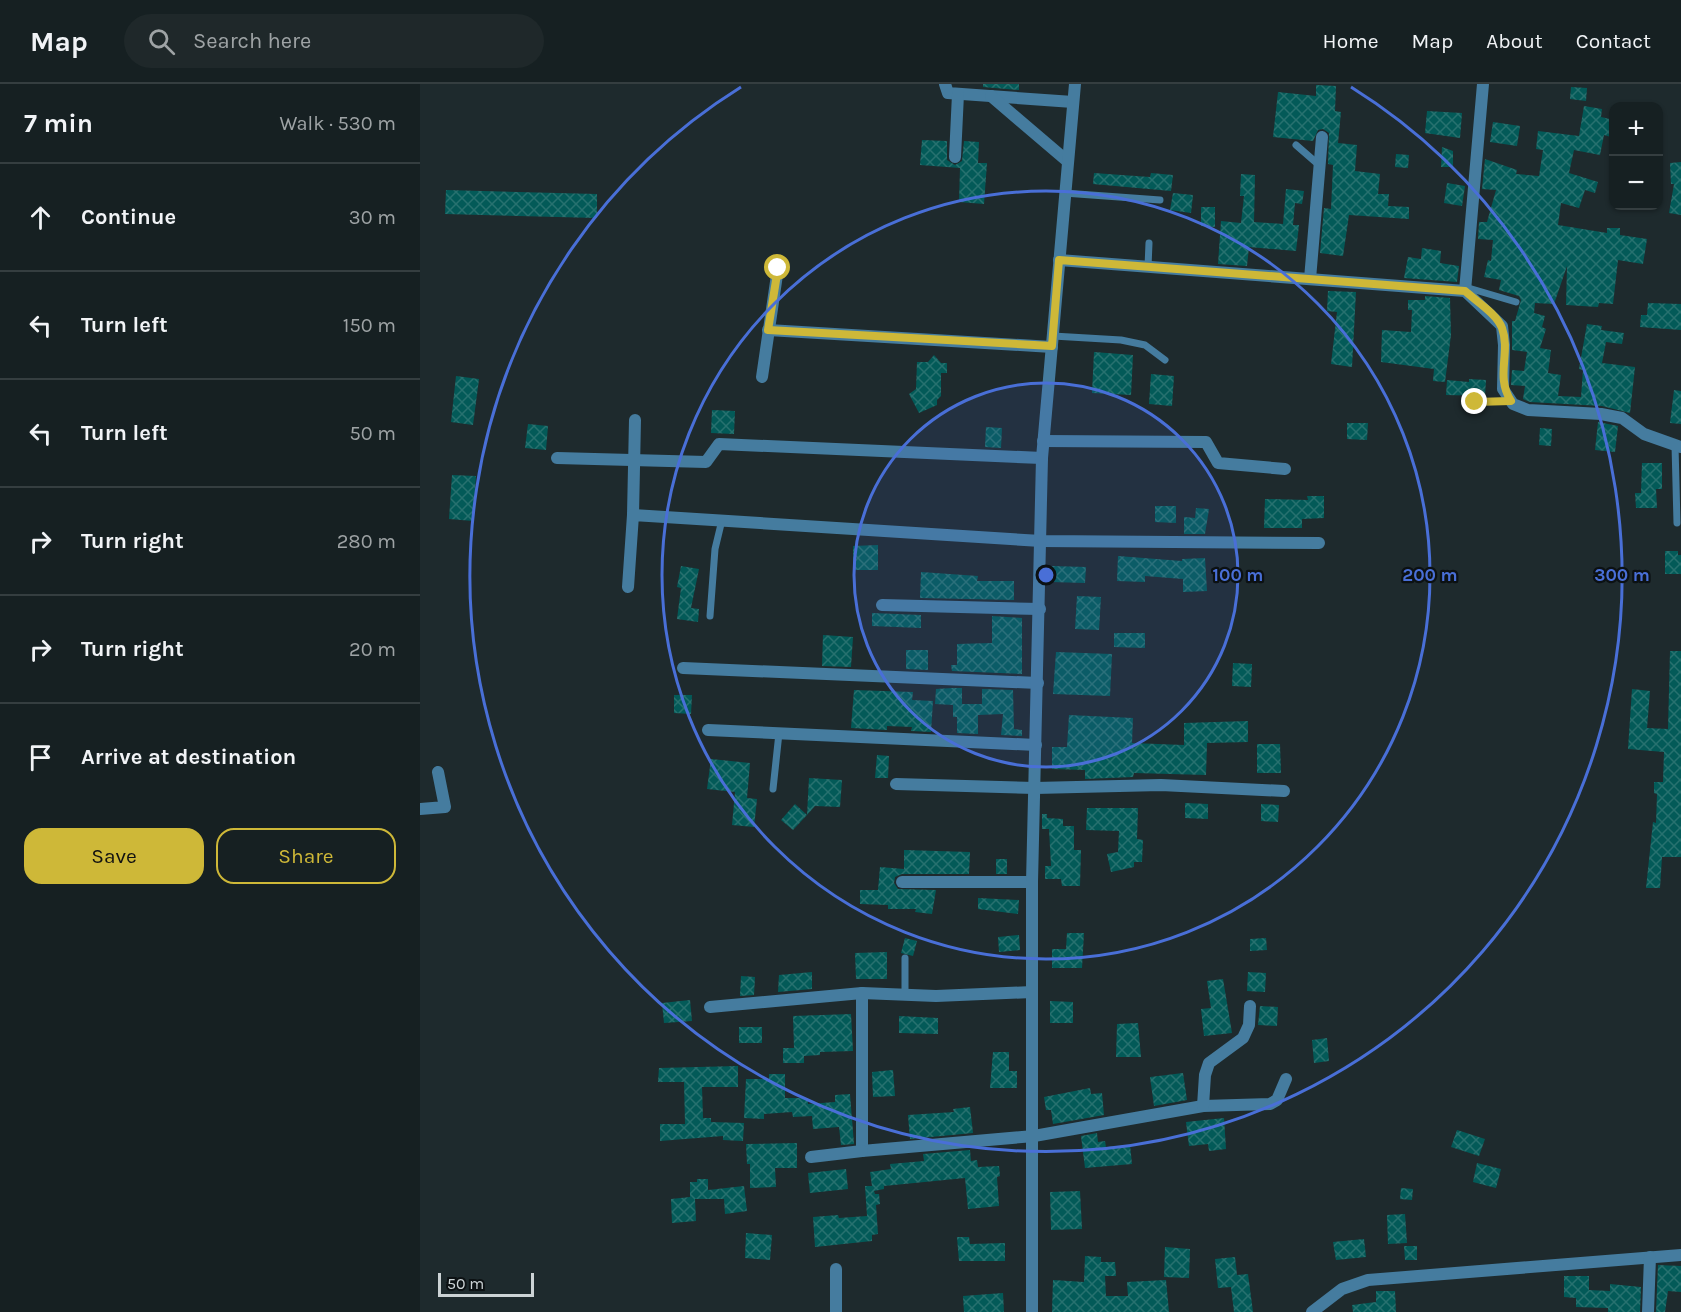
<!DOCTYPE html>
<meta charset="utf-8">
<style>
:root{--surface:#162022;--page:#1f282a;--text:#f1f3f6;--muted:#9ea3a5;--line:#353e40;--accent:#ceb838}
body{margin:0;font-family:Karla,sans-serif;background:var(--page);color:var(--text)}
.controls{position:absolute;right:18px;top:18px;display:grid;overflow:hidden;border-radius:12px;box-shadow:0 2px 4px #0004}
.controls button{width:54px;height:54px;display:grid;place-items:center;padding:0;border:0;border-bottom:2px solid var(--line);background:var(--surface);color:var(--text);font:30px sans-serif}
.scale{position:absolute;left:18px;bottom:15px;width:96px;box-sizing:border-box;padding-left:6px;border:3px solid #ccd3d5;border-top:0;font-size:16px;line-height:21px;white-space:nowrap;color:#ccd3d5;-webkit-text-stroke:4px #0c1113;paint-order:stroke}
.stop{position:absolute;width:18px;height:18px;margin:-14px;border:4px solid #ceb838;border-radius:50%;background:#fff}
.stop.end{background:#ceb838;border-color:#fff;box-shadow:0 2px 6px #0008}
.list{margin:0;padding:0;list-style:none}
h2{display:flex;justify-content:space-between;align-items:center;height:78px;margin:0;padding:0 24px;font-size:26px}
h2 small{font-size:20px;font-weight:400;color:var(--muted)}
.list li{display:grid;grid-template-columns:39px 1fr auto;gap:18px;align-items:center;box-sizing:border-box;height:108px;padding:0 24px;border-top:2px solid var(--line)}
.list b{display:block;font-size:22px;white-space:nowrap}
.list em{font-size:20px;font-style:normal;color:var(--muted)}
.actions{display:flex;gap:12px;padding:18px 24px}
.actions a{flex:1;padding:14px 0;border:2px solid var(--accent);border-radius:18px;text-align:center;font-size:21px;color:var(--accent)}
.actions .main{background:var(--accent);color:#111}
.icon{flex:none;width:33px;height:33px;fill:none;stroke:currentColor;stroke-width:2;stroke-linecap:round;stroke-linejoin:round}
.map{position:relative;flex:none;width:1261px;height:1228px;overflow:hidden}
header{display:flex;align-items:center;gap:36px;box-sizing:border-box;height:84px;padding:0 30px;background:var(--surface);border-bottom:2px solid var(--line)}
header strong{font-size:28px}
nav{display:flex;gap:33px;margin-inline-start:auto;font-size:21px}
.search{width:420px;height:54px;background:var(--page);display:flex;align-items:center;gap:15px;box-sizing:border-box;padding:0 21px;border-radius:33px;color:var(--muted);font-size:22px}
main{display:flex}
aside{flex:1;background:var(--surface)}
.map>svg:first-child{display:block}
.building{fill:url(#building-cross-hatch)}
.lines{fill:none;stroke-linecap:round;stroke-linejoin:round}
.service{stroke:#457c9f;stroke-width:7}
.minor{stroke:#457c9f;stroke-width:12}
.route{stroke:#ceb838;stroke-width:8}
.ring{fill:none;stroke:#496fd7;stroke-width:3}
.centre{fill:#496fd7;stroke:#0c1113;stroke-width:3}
.ring-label{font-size:18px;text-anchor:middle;font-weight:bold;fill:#496fd7;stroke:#0c1113;stroke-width:4.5;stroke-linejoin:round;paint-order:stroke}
</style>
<header>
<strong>Map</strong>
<div class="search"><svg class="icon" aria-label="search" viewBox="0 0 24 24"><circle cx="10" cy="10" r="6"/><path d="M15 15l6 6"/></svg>Search here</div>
<nav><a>Home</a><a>Map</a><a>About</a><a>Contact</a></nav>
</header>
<main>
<aside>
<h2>7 min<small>Walk · 530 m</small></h2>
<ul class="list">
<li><svg class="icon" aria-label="ahead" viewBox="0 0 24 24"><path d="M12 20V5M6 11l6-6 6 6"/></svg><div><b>Continue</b></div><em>30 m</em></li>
<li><svg class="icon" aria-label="left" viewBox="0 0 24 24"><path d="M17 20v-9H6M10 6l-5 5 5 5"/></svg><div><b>Turn left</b></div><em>150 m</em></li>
<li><svg class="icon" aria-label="left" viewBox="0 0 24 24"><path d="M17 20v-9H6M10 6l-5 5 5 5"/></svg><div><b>Turn left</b></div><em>50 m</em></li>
<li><svg class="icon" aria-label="right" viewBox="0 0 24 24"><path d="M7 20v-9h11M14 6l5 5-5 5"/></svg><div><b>Turn right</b></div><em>280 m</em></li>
<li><svg class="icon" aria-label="right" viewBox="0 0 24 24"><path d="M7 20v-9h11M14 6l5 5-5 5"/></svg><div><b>Turn right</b></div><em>20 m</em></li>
<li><svg class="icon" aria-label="arrive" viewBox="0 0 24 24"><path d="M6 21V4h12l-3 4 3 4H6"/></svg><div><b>Arrive at destination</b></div></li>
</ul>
<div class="actions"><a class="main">Save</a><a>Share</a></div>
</aside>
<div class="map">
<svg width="1261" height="1228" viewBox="0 0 1261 1228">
<defs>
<pattern id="building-cross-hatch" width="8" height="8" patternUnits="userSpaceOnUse" patternTransform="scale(1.5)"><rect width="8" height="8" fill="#035a58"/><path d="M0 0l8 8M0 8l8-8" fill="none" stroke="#27716f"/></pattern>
</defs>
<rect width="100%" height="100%" fill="#1e2a2d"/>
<g class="building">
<path d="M563 0H599V6L563 3Z"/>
<path d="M896 1 916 2 915 27 921 28 918 59 937 61 935 87 960 90 958 110H969L968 122 989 123V135L929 131 923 172 900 169 904 124 911 125 913 81 908 80 909 49 903 45 898 46 893 57 853 53 858 8 896 12Z"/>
<path d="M1151 3 1167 4 1166 17 1150 15Z"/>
<path d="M1164 22 1182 25 1181 33 1194 36V54L1184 51 1180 71 1154 66 1149 89 1178 98 1175 109 1165 106 1159 124 1141 119 1138 141 1187 149V144H1200V151L1227 155 1223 180 1198 176 1193 220 1179 219 1178 223 1146 221 1147 182 1134 220 1115 219 1114 229 1125 232 1122 243 1126 245 1120 264 1131 266 1128 289 1141 291 1138 312 1161 313 1163 286 1159 285 1167 240 1182 242 1181 246 1204 249 1202 260 1186 258 1182 279 1215 283 1210 329 1182 322 1110 318 1103 315 1105 302 1091 301 1092 286 1104 287 1107 268 1092 266V237H1095L1101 216 1099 212 1079 206 1081 196 1064 193 1068 176 1071 177 1073 156 1058 155 1059 138H1067L1076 106 1062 105 1065 75 1097 86 1096 90 1119 92 1123 66 1116 65 1118 47 1159 52Z"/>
<path d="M1007 27 1042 29 1040 54 1005 49Z"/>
<path d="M1073 38 1100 42 1097 62 1070 58Z"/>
<path d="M502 56 527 57V76L535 81 542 77 544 57 559 58 558 79H567L564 120 539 118 540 84 500 81Z"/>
<path d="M1022 63 1033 67V83H1021Z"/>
<path d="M976 70 989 71 988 84 975 83Z"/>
<path d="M1261 78V131L1249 129 1254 100H1251L1250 79Z"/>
<path d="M674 89 730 93 731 89 753 91 751 107 673 100Z"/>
<path d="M821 90 835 91 834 138 863 140 866 105 884 107 882 120 875 119 873 141H879L876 167 829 163 827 182 798 180 801 137 821 139 824 112H820Z"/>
<path d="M1027 99 1045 102 1042 122 1024 119Z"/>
<path d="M26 106 177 110V134L25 130Z"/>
<path d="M753 109 773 111 771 129 750 126Z"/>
<path d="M781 123H795V143L781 142Z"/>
<path d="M1002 164 1021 167 1020 179 1039 182 1037 198 984 194 988 173 1001 175Z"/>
<path d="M908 207 936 208 932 283 911 280 917 228 907 227Z"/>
<path d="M1005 212 1030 214 1031 251 1025 298 1013 297 1014 285 961 278 962 246 991 248 992 226H988V216H1005Z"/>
<path d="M1228 219 1261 220V246L1220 243 1221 231H1227Z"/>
<path d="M674 268 713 271 711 311 672 309Z"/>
<path d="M514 271 521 279H527V289H521V312L517 316V321L499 329 489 310 496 305 497 278H508Z"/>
<path d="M731 290 754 292 752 322 729 320Z"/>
<path d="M36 292 59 295 53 341 31 338Z"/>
<path d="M1049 295 1066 296 1065 312 1026 311 1027 296 1049 298Z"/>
<path d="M1254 306 1261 307V340L1250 339Z"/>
<path d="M292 326 315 327 314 350 291 349Z"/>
<path d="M1178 338 1198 342 1195 368 1175 366Z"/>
<path d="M927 339H948L947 356 927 355Z"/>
<path d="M108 340 128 342 126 366 105 364Z"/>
<path d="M566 343 582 344 581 364 565 363Z"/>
<path d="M1120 344 1132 345 1131 362 1119 361Z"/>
<path d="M1222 379H1242V405H1236L1237 424H1216L1215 409H1221Z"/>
<path d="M32 391 56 392 53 437 29 435Z"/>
<path d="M887 412H904V434L882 435V444H844L845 415 888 416Z"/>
<path d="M735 422H756V439L735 438Z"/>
<path d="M776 424 789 425 785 450H764V433L775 434Z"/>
<path d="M458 461V486H433V462Z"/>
<path d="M1245 467H1258V471H1261V490H1245Z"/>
<path d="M698 472 762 477V475L785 474 787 507 763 508V495L725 492V498L697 497Z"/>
<path d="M261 482 279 485 271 524 279 525 278 538 257 535 261 504 257 503Z"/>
<path d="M632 482 666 483 665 499 631 498Z"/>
<path d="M501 488 558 492 557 497H594V516L500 514Z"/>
<path d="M657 512 681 513 679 546 655 545Z"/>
<path d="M452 529 501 531V544L452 542Z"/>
<path d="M572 532 602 534V590L532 587 531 581H537V560L572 559Z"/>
<path d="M694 549H725V564L694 563Z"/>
<path d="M403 551 433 553 431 583 402 582Z"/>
<path d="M486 566H508V586L486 585Z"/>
<path d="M1250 567H1261V773H1242L1240 804H1226L1233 738 1236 739 1237 710 1234 709V698H1243L1244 668 1208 665 1212 605 1230 607 1227 644 1248 645Z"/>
<path d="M636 568 692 570 690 612 633 610Z"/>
<path d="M813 579 832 580 831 603 812 602Z"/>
<path d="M532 604H542V620H562V605L593 606 594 645 602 646V652L581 651 583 630 558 631V650L537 649V633H533V621L515 620 516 605Z"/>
<path d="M434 606 493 608 492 616 513 617 511 648 491 647 492 643 467 642V646L431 644Z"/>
<path d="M254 611H272L271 630 254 629Z"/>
<path d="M649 631 713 634 712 659 764 661V639L828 637V658L787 659 786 691 714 689 713 693 665 695V686L632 685V663H647Z"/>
<path d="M837 660H860L861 689H837Z"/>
<path d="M457 671 469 672 468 694H455Z"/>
<path d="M291 675 330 679 327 714 337 715 334 743 312 741 315 708 287 705Z"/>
<path d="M389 694 422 696 420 723 395 722 387 731Z"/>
<path d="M765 719 788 720V735L765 734Z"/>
<path d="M375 720 387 731 373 746 361 736Z"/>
<path d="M841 720 859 721 858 738 841 737Z"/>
<path d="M667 724H718L717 755 723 756 722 778H714V783L691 788 687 770 698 768 699 747 666 746Z"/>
<path d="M622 730H627V734L643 735V742H654V766H661L660 802H642L641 795H625V782H631L629 745H622Z"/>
<path d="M484 766 550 768 549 790H482L475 793 474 799 478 805 516 806 512 830 495 828 496 825H468V821L440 820V806H458L460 783 484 785Z"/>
<rect x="576" y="775" width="11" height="15"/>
<path d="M558 814 599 816 598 830 558 825Z"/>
<path d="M647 849H664L662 884H632V865H646Z"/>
<path d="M599 851 600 866 579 868 578 853Z"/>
<path d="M485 854 497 857 493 872 481 869Z"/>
<path d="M846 854 847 866 830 867V855Z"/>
<path d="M467 868V895H436L435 869Z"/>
<path d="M392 888V905L358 908 359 891Z"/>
<path d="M828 888 846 889 845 908 827 907Z"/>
<path d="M321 892 335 893 334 911 320 912Z"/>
<path d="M803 895 812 949 784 952 781 925 791 924 787 897Z"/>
<path d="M270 916 272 937 244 939 242 919Z"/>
<path d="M630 917 653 918V939H630Z"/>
<path d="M840 922 858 923 857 942 838 941Z"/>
<path d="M431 930 433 967 400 968V971L384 972V979H363V964H374L373 932Z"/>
<path d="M479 932 518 934V950L479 949Z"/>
<path d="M718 939 721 973H696L697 940Z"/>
<rect x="319" y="943" width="23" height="16"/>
<path d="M907 954 909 977 894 979 892 956Z"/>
<path d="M573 968H589V987H597V1004H570Z"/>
<path d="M318 982V1003H282L283 1034H291V1038L324 1039 323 1057 303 1056V1052L240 1057V1040H265L264 998H238L239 984Z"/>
<path d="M473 986 475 1012 453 1013 452 988Z"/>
<path d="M763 989 767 1016 734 1022 730 993Z"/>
<path d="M349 990H365V1014H388V1020L415 1018V1011L430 1010 434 1060 421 1061 419 1043 393 1045 392 1032 373 1033 372 1028 344 1030V1035L324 1034 326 995H349Z"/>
<path d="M670 1004 671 1010 682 1009 684 1031 633 1040 631 1026H626L624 1013Z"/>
<path d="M550 1023 553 1049 490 1055 488 1031 534 1028 533 1025Z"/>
<path d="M804 1034 806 1065 789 1067 788 1060 769 1062 766 1038Z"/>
<path d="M1037 1046 1065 1055 1059 1072 1031 1063Z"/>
<path d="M677 1049 678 1058 685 1057 686 1063 710 1061 712 1080 665 1084 661 1052Z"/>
<path d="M377 1059V1084H355L356 1103 330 1104V1080H327L326 1060Z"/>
<path d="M550 1066 551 1077 557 1076 558 1083 579 1082 580 1092 577 1093 579 1122 548 1125 545 1094 464 1102V1105L454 1107 455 1110H459L460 1120 456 1121 458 1150 452 1151V1157L395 1163 393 1133 418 1131 419 1134 447 1132 445 1102H452L450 1088 471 1085 470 1080 504 1077 503 1070Z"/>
<path d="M1057 1079 1081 1085 1076 1104 1053 1098Z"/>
<path d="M426 1085 428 1105 390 1109 388 1089Z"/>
<path d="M277 1095H288V1106L324 1102 327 1127 305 1130 304 1115H275L276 1137 252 1139 251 1115 270 1113V1098H277Z"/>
<path d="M981 1104 993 1105 992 1116 980 1115Z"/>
<path d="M660 1107 662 1145 631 1146 630 1108Z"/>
<path d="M985 1130 987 1159 968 1160 967 1131Z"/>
<path d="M326 1149 352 1151 350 1176 325 1174Z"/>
<path d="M537 1153H549L550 1160 585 1159V1177H539Z"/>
<path d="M944 1155 946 1173 916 1176 913 1158Z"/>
<path d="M984 1162H997V1176H985Z"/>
<path d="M745 1163 770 1165 769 1194 744 1193Z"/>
<path d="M665 1172 681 1173V1178H695L696 1192H685L686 1212H708L707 1198 746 1196 749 1228H632L633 1196 664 1198Z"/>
<path d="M815 1173 817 1191 828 1190 833 1228H814L811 1203 798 1204 795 1175Z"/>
<path d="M1238 1181 1261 1182V1208L1248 1207 1245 1228H1236Z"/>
<path d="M1144 1192H1169V1206L1190 1207V1200L1221 1203 1220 1228H1188V1224L1156 1223V1214L1144 1213Z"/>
<path d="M956 1207H975L976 1228H933L932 1221 956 1218Z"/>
<path d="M583 1209 584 1228H544L543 1212Z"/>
</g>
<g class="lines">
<g class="service">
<path d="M876 61 899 81"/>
<path d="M644 109 740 116"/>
<path d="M728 183 729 159"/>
<path d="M1045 203 1096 218"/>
<path d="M633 252 701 256 725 261 745 276"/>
<path d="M1055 318 1091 317"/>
<path d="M1255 361 1257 439"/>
<path d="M290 532 295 465 302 436"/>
<path d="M353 705 359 649"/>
<path d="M485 910V874"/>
</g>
<g class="minor">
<path d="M525 0 528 9 653 18"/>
<path d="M571 12 646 76"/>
<path d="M535 73 538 10"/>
<path d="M639 176 1045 207 1082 242 1084 261 1083 305 1093 320 1108 326 1181 330 1202 334 1224 350 1261 363"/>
<path d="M890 195 902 53"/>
<path d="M1045 207 1063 0"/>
<path d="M348 246 632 263"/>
<path d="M342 293 358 184"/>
<path d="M623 357 786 358 798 379 865 385"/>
<path d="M137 374 286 378 299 360 622 374"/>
<path d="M213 431 215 336"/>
<path d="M208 503 213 431 621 457 899 459"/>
<path d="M462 521 620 525"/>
<path d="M263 584 618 599"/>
<path d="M288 646 616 661"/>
<path d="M476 700 615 704 741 701 864 707"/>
<path d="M0 725 25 723 18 688"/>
<path d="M482 798H612"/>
<path d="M442 909V1067L614 1052 783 1022 850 1020 857 1016 866 995"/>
<path d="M290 923 442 909 516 912 612 908"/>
<path d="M783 1022 785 991 789 979 823 954 829 941 830 922"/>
<path d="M391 1073 442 1067"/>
<path d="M416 1185V1228"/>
<path d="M612 1228V798L622 374 655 0"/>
<path d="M892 1228 922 1205 948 1196 1261 1171"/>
<path d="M1228 1228 1230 1173"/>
</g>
</g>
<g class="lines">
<path class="route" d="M358 184 348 246 632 262 639 176 1045 207C1056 217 1077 230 1082 244 1091 269 1075 292 1091 317L1055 318"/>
</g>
<circle cx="626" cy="491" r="192" fill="#496fd7" fill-opacity=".12"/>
<g class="ring">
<circle cx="626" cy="491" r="192"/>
<circle cx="626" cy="491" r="384"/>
<path d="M931 3A576 576 0 1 1 321 3"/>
</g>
<circle cx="626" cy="491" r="9" class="centre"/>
<g class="ring-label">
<text x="818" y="497">100 m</text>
<text x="1010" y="497">200 m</text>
<text x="1202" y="497">300 m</text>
</g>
</svg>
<div class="controls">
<button>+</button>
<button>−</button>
</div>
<div class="scale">50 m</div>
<div class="stop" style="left:358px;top:184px"></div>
<div class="stop end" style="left:1055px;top:318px"></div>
</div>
</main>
